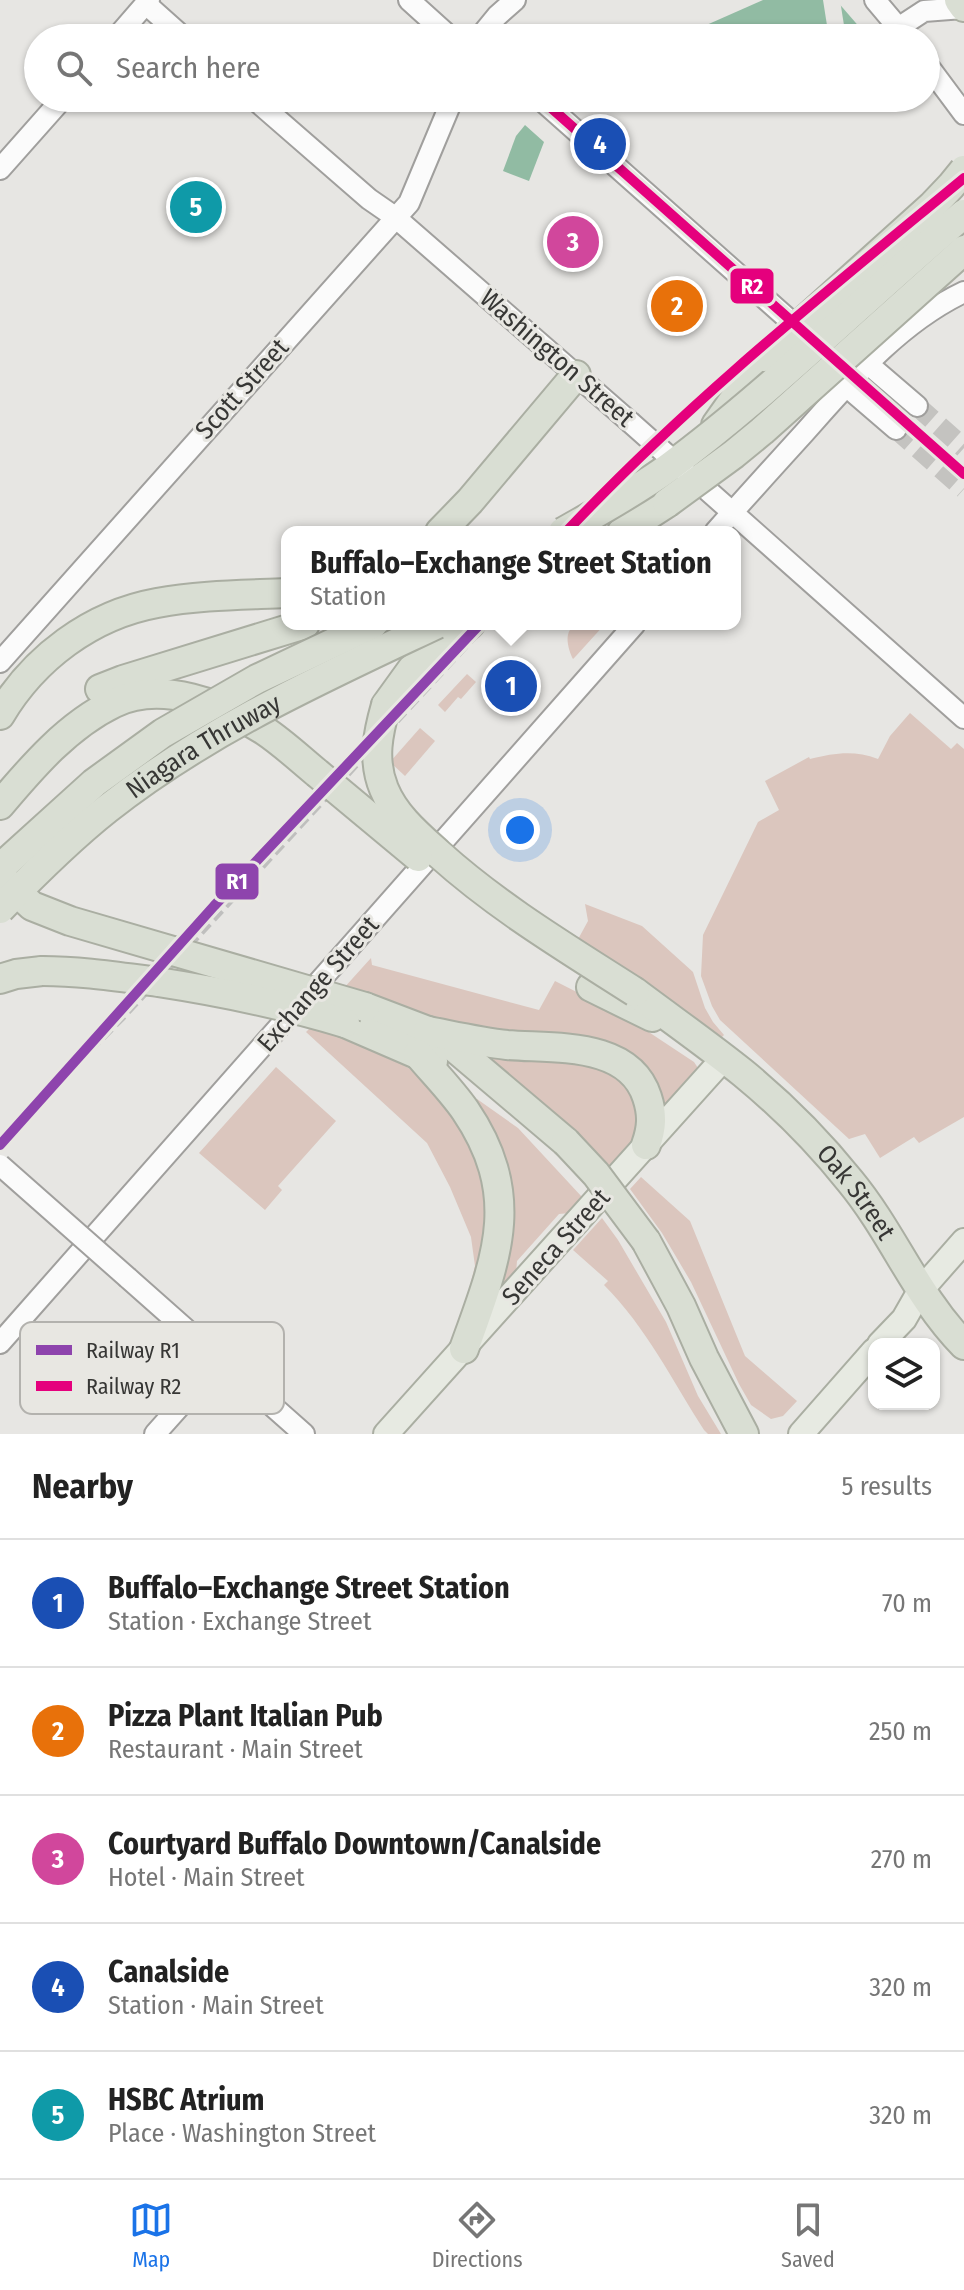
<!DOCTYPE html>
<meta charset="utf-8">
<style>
:root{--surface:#fff;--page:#f2f2f2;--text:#222;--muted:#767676;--line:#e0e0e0;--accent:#1a73e8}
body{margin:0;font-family:"Fira Sans Condensed",sans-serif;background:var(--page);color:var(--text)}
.controls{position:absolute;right:24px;bottom:24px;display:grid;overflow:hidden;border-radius:16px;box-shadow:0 2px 6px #0004}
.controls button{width:72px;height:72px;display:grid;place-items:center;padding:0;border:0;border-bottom:2px solid var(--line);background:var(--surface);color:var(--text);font:40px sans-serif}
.you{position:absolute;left:520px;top:830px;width:28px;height:28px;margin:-20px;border:6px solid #fff;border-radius:50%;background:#1a73e8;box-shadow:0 0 0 12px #1a73e833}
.badge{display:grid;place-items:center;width:52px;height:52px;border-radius:50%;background:var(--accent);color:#fff;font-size:26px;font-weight:700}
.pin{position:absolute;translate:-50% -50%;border:4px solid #fff;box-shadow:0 2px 8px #0006}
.popup{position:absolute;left:281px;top:526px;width:460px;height:104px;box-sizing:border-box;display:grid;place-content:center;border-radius:16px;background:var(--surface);filter:drop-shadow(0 2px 6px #0005);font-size:26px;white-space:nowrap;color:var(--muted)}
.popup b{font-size:30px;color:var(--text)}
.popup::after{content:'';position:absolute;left:50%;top:100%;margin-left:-16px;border:16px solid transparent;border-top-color:var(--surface)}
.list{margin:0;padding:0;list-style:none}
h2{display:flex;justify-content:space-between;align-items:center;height:104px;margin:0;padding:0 32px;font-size:34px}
h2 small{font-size:26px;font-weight:400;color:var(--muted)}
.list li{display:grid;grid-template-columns:52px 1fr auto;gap:24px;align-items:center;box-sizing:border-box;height:128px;padding:0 32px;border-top:2px solid var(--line)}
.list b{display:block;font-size:30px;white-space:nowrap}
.list p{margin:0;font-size:26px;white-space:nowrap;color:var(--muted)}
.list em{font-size:26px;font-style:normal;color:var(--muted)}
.icon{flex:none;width:44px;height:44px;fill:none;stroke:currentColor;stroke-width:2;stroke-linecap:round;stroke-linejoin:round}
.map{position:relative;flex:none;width:964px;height:1434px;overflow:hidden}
.search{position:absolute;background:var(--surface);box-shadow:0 2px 6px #0004;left:24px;right:24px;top:24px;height:88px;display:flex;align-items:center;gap:20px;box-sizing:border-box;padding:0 28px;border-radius:44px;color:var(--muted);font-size:30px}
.sheet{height:744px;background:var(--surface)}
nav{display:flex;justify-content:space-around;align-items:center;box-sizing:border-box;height:112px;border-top:2px solid var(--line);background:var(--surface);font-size:22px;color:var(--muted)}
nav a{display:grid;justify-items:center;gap:4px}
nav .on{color:var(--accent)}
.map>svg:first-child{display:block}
.green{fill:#dbc6be}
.water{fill:#91bba3}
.pier{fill:#e7e6e3}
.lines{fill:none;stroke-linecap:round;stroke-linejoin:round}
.minor-tunnel{stroke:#c4c3c0;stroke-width:20;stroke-dasharray:20 10;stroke-linecap:butt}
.minor-casing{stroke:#a09f9d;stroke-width:24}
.major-casing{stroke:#aaaea2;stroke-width:28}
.highway-casing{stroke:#aaaea2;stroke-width:32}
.minor{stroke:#fbfbfb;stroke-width:20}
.major{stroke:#e7eae2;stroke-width:24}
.highway{stroke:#d9ded3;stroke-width:28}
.rail{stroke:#bfbfbe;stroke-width:4;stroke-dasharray:12 6;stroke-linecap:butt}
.minor-bridge-casing{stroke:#a09f9d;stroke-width:24;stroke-linecap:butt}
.highway-bridge-casing{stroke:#aaaea2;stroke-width:32;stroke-linecap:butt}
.minor-bridge{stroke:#fbfbfb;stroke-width:20}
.highway-bridge{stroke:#d9ded3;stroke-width:28}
.rail-1-casing{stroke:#e8e7e2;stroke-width:16}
.rail-2-casing{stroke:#e8e7e2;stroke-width:16}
.rail-1{stroke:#8e44ad;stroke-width:10}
.rail-2{stroke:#e5007d;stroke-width:10}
.labels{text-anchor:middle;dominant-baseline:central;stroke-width:6;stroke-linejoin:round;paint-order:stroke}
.street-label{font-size:26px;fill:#373735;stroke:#e8e7e2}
.key{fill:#e8e7e2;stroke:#b3b2ae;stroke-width:2}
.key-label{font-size:22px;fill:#373735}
.line-badge{stroke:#e8e7e2;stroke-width:3}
.badge-label{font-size:22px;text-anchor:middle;font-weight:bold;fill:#fff}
</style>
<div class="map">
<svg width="964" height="1434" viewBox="0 0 964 1434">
<rect width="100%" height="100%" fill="#e7e6e3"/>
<g class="green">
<path d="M605 624 576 656 573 659C568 649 562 629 578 624 585 622 597 624 605 624Z"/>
<path d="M467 674 476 682 461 699 458 697 445 712 438 705Z"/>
<path d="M910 713 951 749 957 743 964 749V1117L919 1143 914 1137 880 1158 865 1134 849 1139 720 1020 712 1006 701 976 703 935 758 822 779 810 765 781 809 757 810 759C835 753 854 750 878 759L890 736Z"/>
<path d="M420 728 435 741 405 776 390 762Z"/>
<path d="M585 904 642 926 693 972 705 1008 713 1022 724 1035 722 1037 576 943 588 921Z"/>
<path d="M371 958 372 965 539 1010 555 981 626 1017 694 1062 698 1068 667 1105 661 1102C656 1074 651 1069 627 1053L437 1025 343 989Z"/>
<path d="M311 1027 366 1044 395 1059 419 1075 440 1095 484 1168 491 1239 463 1313 475 1266 471 1237 450 1187 427 1143 306 1032Z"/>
<path d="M495 1056 591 1063 626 1077 639 1109 638 1135 610 1169C574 1129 535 1095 491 1064Z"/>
<path d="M276 1067 336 1121 278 1186 282 1190 265 1210 199 1153Z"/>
<path d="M477 1099 518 1128 582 1197 570 1213 559 1214 517 1261 516 1273 503 1287 498 1284 471 1105Z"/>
<path d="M641 1177 690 1221 745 1356 797 1401 783 1416 771 1419 751 1405 739 1384 691 1282 662 1233 630 1189Z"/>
<path d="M602 1218 618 1240 666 1322 698 1396 721 1434H708L704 1430C672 1380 646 1327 604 1285L608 1281 573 1250Z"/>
</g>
<g class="water">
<path d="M763 0H836L868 37 677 38Z"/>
<path d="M525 125 544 142 529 181 503 171 516 136Z"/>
</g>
<path class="pier" d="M823 0H840L846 38H829Z"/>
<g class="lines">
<g class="minor-tunnel">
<path d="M917 406 964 448"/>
<path d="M896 429 964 489"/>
</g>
<g class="minor-casing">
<g id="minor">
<path d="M409 0 451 38"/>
<path d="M875 0 907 38"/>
<path d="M146 4 184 38"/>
<path d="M898 28 924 11 964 8"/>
<path d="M116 38 149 0"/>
<path d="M479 38 497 16 515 0"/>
<path d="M926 63 964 114"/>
<path d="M253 98 369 199 395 217 630 422"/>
<path d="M539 98 805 334"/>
<path d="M0 169 63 98"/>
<path d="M829 355 854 377"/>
<path d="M868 364 917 406"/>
<path d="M846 386 896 429"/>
<path d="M688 473 964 718"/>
<path d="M715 532C745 498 775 465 805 432 852 379 899 323 964 292"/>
<path d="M0 662 409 203 453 98"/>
<path d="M128 1278 304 1434"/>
<path d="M0 1343 635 624"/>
<path d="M239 1376 269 1341"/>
<path d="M155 1434 221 1360"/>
</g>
</g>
<g class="major-casing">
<g id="major">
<path d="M880 1344 904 1319 920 1291 964 1241"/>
<path d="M386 1434 724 1058"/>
<path d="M801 1434 874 1351"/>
</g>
</g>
<g class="highway-casing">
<g id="highway">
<path d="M959 0 964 7"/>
<path d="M716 425 764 357"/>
<path d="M440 532 470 501 576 375"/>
<path d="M622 532 667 503"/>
<path d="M100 689 123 680 305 624"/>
<path d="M386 705 412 669 470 624"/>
<path d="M0 715C34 658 91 615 157 603 199 595 244 595 287 593"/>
<path d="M0 805C32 767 68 725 114 703 161 680 223 704 265 731 283 743 300 759 317 773"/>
<path d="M0 979 16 974 42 971"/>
<path d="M591 987 652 1017"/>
<path id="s1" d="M635 992C671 1019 708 1045 743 1073 782 1105 818 1141 850 1181 893 1233 916 1296 964 1345"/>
<path d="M365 1007 428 1031 455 1048 566 1142"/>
<path d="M345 1023 433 1061"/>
<path d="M428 1031C454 1036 480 1042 507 1045 554 1049 629 1041 647 1097 653 1115 652 1128 646 1145"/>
<path d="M418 1054C433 1072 451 1090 465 1110 524 1197 496 1260 464 1349"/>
<path d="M646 1241 681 1306 704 1358 744 1434"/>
</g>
</g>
<use href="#minor" class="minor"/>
<use href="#major" class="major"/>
<use href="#highway" class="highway"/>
<g class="rail">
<path d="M573 532 674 423"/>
<path d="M15 1128 124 1018 488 624"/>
</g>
<g class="minor-bridge-casing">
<g id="minor-bridge">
<path d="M630 422 684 470"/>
<path d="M0 1165 128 1278"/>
</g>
</g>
<g class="highway-bridge-casing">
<g id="highway-bridge">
<path d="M764 357 932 206 951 186 964 170"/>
<path d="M667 503 734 454 762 431 964 250"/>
<path d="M563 532C598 512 635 492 668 468 772 391 864 298 964 214"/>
<path d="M386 705C378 733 372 760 384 789 395 816 418 835 439 854 499 908 568 949 635 992"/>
<path d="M317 773 418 857"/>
<path d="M0 868 94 783 163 733 257 679 373 624"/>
<path d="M5 881 32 906 70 921 365 1007"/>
<path id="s2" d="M0 909C34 874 69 839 107 809 207 730 323 678 437 624"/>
<path d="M42 971C82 971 119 977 158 982 223 992 282 1004 345 1023"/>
<path d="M566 1142 596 1174 646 1241"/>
</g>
</g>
<use href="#minor-bridge" class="minor-bridge"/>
<use href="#highway-bridge" class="highway-bridge"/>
<g class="rail-1-casing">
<path id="rail-1" d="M0 1145 214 906 480 624"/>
</g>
<g class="rail-2-casing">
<g id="rail-2">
<path d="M540 98 964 474"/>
<path d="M566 532C689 401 826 292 964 178"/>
</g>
</g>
<use href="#rail-1" class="rail-1"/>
<use href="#rail-2" class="rail-2"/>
</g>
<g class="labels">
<g class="street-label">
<text transform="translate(557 358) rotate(41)">Washington Street</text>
<text transform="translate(242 389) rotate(-48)">Scott Street</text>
<text stroke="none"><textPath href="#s2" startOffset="262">Niagara Thruway</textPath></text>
<text transform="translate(318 984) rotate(-49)">Exchange Street</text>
<text stroke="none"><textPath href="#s1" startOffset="300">Oak Street</textPath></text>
<text transform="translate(556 1247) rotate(-48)">Seneca Street</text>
</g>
</g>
<rect x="20" y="1322" width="264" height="92" rx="12" class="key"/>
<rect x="36" y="1345" width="36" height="10" fill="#8e44ad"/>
<rect x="36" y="1381" width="36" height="10" fill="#e5007d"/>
<g class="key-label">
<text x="86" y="1358">Railway R1</text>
<text x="86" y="1394">Railway R2</text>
</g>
<g class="line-badge">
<rect x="729" y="267" width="46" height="38" rx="8" fill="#e5007d"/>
<rect x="214" y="862" width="46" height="39" rx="8" fill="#8e44ad"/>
</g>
<g class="badge-label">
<text x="752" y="294">R2</text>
<text x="237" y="889">R1</text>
</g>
</svg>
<div class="controls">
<button><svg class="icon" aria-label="layers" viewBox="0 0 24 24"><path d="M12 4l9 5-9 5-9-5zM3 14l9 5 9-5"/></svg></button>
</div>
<div class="you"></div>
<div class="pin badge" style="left:511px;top:686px;background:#1a4fb4">1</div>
<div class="popup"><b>Buffalo–Exchange Street Station</b>Station</div>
<div class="pin badge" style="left:677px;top:306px;background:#e8710a">2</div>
<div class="pin badge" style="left:573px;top:242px;background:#d1479c">3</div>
<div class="pin badge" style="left:600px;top:144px;background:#1a4fb4">4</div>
<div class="pin badge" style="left:196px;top:207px;background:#0f9aa8">5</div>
<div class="search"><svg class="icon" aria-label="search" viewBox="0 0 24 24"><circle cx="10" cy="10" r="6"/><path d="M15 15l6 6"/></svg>Search here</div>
</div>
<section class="sheet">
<h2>Nearby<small>5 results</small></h2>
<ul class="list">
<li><span class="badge" style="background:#1a4fb4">1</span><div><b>Buffalo–Exchange Street Station</b><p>Station · Exchange Street</p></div><em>70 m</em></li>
<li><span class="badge" style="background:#e8710a">2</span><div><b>Pizza Plant Italian Pub</b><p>Restaurant · Main Street</p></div><em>250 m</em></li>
<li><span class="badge" style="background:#d1479c">3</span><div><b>Courtyard Buffalo Downtown/Canalside</b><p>Hotel · Main Street</p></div><em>270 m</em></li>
<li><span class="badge" style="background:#1a4fb4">4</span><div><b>Canalside</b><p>Station · Main Street</p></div><em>320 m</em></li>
<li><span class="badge" style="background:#0f9aa8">5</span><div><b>HSBC Atrium</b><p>Place · Washington Street</p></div><em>320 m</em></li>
</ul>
</section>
<nav>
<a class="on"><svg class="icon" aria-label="map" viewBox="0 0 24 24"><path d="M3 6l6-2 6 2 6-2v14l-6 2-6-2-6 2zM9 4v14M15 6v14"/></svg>Map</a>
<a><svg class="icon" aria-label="directions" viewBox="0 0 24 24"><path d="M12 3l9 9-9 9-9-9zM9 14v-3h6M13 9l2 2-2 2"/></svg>Directions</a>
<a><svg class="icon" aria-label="saved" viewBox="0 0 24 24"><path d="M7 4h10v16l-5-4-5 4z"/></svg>Saved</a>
</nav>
